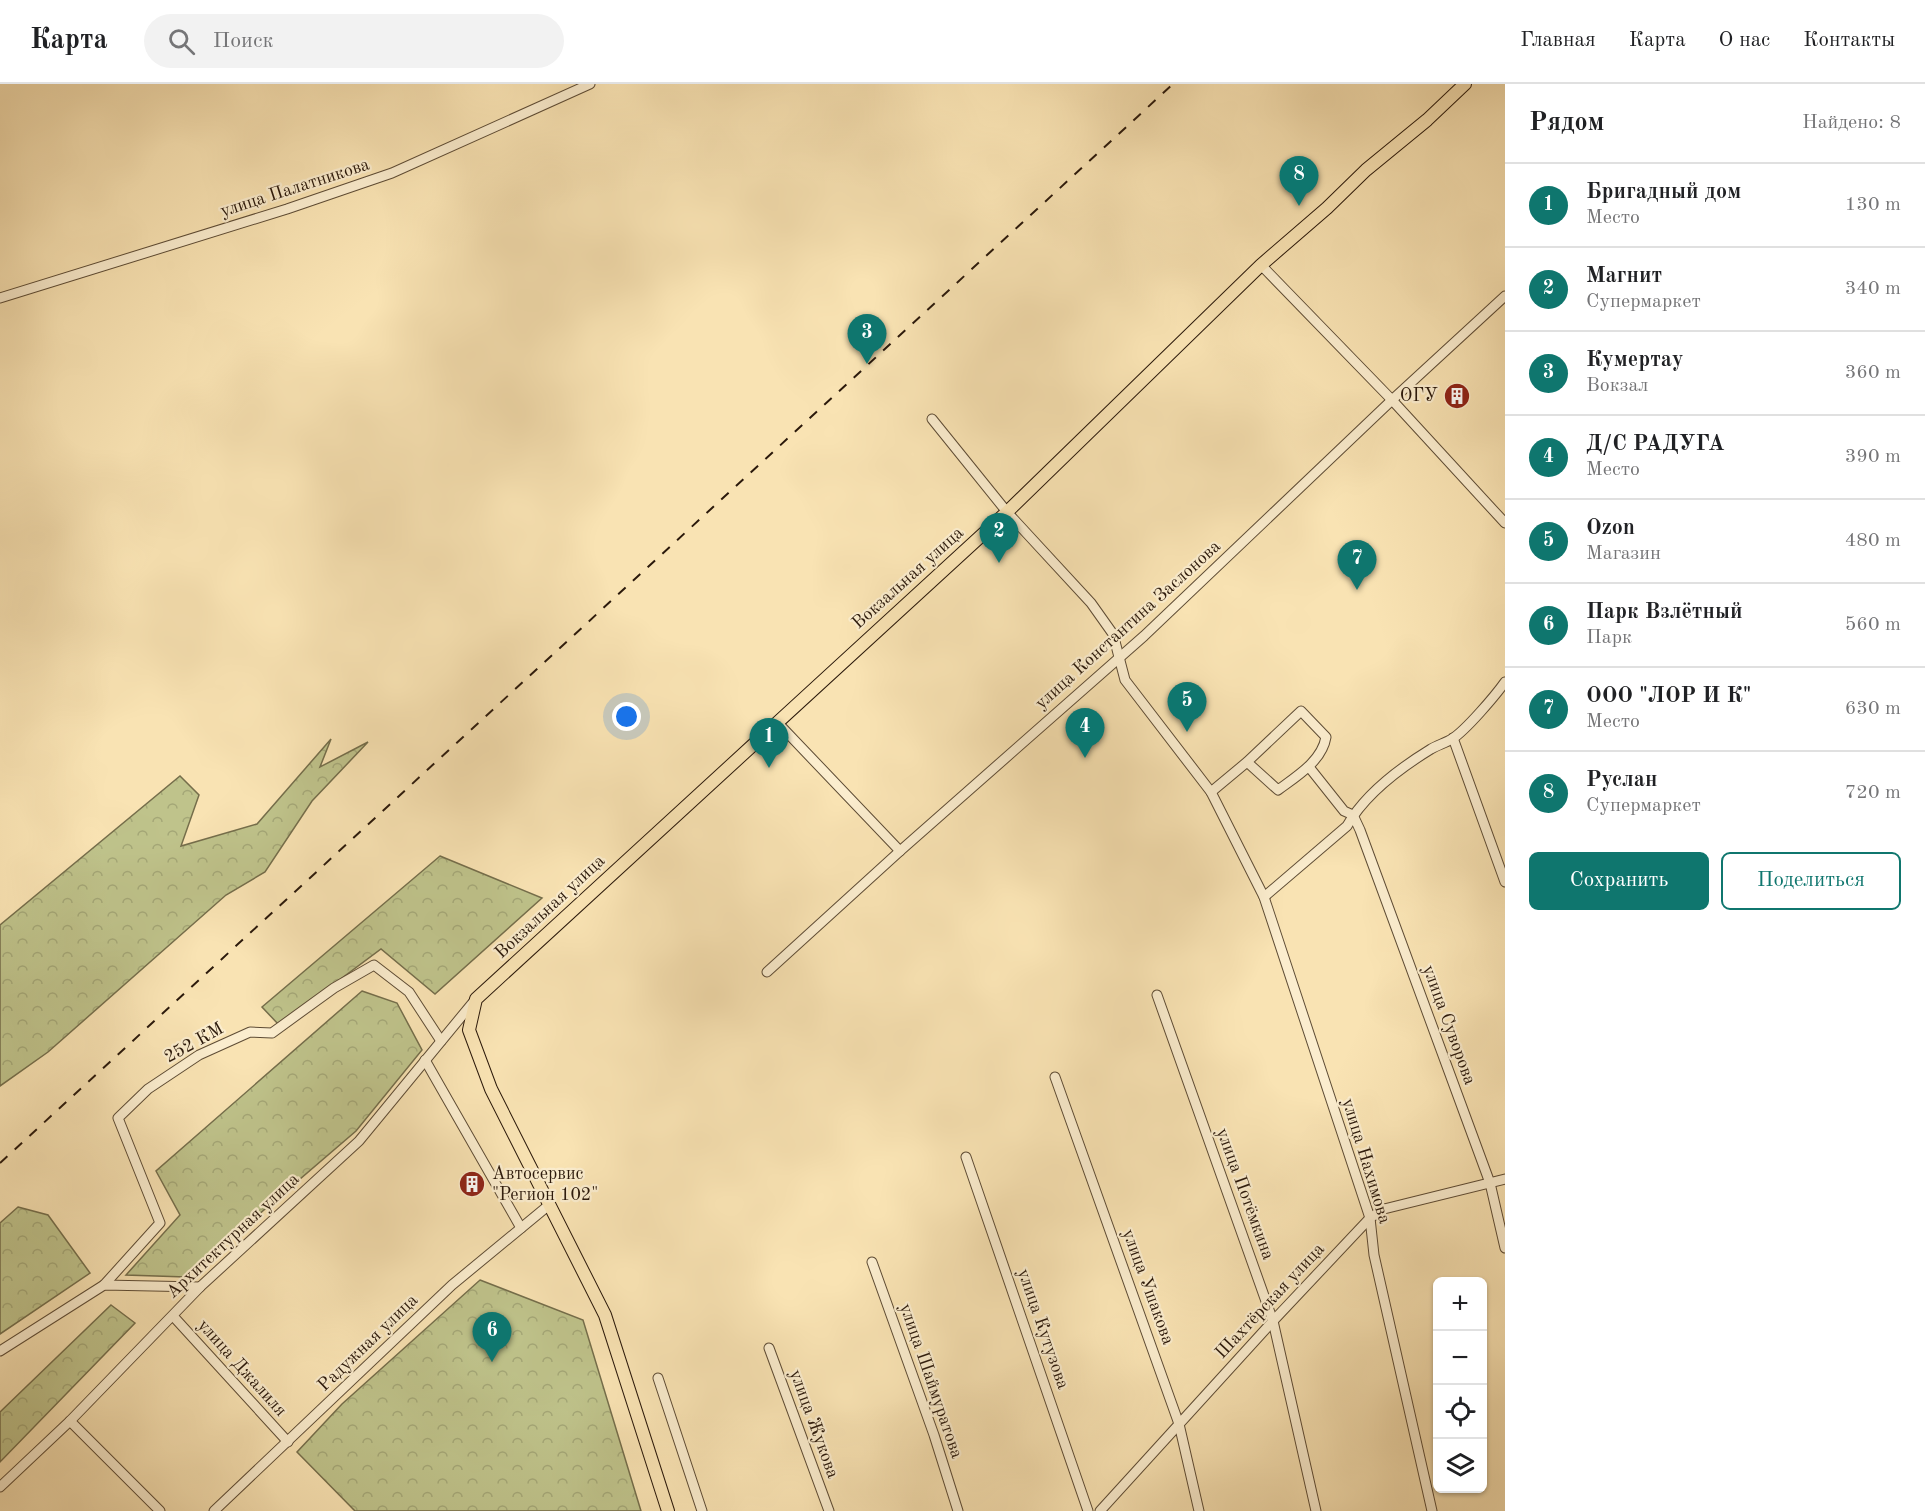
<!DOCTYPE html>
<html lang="ru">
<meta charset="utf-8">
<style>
:root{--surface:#fff;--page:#f2f2f2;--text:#202124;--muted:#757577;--line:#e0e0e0;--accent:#0f766e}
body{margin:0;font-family:"Old Standard TT",serif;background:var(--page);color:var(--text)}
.controls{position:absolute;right:18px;bottom:18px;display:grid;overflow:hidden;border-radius:9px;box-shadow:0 2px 4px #0004}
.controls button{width:54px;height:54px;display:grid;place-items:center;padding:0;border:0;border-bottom:2px solid var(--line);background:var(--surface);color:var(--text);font:30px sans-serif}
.you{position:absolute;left:627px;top:633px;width:21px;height:21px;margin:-15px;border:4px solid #fff;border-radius:50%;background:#1a73e8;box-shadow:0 0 0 9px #1a73e833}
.badge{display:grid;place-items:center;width:39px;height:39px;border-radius:50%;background:var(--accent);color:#fff;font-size:20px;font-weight:700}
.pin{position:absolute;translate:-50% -50px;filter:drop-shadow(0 2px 3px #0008)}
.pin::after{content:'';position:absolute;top:32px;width:21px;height:18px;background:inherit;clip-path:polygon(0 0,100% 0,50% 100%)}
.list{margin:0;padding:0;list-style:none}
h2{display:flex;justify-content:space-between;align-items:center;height:78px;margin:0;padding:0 24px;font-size:26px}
h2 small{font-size:20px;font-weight:400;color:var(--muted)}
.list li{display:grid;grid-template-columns:39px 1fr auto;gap:18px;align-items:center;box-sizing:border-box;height:84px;padding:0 24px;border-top:2px solid var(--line)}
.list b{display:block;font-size:22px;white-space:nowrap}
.list p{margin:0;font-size:20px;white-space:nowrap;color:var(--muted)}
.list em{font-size:20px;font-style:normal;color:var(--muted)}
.actions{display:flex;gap:12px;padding:18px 24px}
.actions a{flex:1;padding:14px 0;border:2px solid var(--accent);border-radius:9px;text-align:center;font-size:21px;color:var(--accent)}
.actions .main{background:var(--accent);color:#fff}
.icon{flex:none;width:33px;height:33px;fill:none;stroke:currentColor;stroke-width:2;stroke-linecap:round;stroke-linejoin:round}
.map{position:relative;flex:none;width:1505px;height:1427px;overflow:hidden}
header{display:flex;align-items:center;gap:36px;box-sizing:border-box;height:84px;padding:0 30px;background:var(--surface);border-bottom:2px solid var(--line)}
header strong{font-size:28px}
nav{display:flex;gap:33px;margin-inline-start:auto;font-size:21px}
.search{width:420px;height:54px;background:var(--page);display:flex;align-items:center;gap:15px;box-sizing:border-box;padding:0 21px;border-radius:33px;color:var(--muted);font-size:22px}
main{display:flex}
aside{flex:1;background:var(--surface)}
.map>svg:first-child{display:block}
.forest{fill:url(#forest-crowns);stroke:#756e4b;stroke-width:1.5}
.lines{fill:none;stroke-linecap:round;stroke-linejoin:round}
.minor-casing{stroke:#5e4c35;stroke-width:11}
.major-casing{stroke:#2b190b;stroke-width:14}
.minor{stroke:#fbedce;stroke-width:9}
.major{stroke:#f9e3b3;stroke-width:12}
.rail{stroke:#2b190b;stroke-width:2;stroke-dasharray:10 10;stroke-linecap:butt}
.labels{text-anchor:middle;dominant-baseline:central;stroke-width:4.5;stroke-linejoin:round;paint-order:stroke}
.street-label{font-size:18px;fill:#2b190b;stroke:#fbedce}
.poi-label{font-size:18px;fill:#2b190b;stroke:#fbedce;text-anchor:end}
</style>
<header>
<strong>Карта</strong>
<div class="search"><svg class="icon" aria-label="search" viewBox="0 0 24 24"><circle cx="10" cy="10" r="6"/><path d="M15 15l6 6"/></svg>Поиск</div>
<nav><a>Главная</a><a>Карта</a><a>О нас</a><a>Контакты</a></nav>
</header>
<main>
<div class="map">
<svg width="1505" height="1427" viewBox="0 0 1505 1427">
<defs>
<pattern id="forest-crowns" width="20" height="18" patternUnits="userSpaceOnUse" patternTransform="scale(1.5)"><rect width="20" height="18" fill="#bfc38b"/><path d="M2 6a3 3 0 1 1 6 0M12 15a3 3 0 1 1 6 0" fill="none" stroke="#a4a777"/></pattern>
</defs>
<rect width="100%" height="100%" fill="#f9e3b3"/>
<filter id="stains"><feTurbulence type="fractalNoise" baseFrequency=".00333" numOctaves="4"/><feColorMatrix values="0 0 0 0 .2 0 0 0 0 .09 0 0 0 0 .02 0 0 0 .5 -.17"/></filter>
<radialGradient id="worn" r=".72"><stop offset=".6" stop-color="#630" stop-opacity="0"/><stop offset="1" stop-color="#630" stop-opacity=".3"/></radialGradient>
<g class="forest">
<path d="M331 655 320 683 368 658 312 717 265 788 226 811 48 968 0 1002V841L180 692 199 711 181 762 257 740Z"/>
<path d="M440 772 542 814 435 910 381 865 279 941 262 923Z"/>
<path d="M362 907 397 919 422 966 356 1047 186 1193 126 1191 180 1131 156 1087Z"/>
<path d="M18 1123 48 1131 90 1189 0 1250V1139Z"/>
<path d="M480 1196 583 1236 641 1427H355L297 1368 342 1320Z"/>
<path d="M111 1221 135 1239 0 1378V1328Z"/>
</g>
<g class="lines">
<g class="minor-casing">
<g id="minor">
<path d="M1261 181 1392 316 1505 439"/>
<path d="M0 214 287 125 392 89 590 0"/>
<path d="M932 335 1007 428 1091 519 1113 550 1125 596 1211 708 1264 813 1370 1134 1374 1171 1432 1427"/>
<path d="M777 638 900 767"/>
<path d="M1453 654 1505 798"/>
<path d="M1309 683 1344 727 1353 731 1360 746 1490 1099 1505 1164"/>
<path d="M1211 708 1247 678 1301 627 1326 653C1322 677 1297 692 1278 706L1247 678"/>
<path d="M1264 813 1347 742C1365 710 1400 684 1431 665 1438 661 1445 659 1452 655 1466 646 1495 612 1505 598"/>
<path d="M767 888 900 767 1144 552 1392 316 1505 212"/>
<path d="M1157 911 1273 1237 1316 1427"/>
<path d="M425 976 521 1144"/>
<path d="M1055 993 1179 1340 1199 1427"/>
<path d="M966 1073 1088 1427"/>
<path d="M872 1178 934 1351 958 1427"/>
<path d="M104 1201 160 1139 118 1034 148 1005 199 971 250 948 272 949 334 904 374 881 409 908 441 957"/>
<path d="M173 1232 288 1358"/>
<path d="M769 1264 829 1427"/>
<path d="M0 1267 104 1201 200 1203"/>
<path d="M658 1294 702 1427"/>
<path d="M70 1337 160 1427"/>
<path d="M0 1403 70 1337 200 1203 359 1057 475 916"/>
<path d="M214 1427 452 1201 549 1121"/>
<path d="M1100 1427 1273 1237 1370 1134 1384 1125 1505 1095"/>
</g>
</g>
<g class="major-casing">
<path id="major" d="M668 1427 605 1231 491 1005 469 946 476 915 1007 428 1261 181 1327 124 1366 86 1427 36 1465 0"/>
</g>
<use href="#minor" class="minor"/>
<use href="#major" class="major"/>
<path class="rail" d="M0 1079 1173 0"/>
</g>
<defs>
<g id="building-disc" transform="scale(1.35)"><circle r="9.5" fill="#8f2418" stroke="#fbedce"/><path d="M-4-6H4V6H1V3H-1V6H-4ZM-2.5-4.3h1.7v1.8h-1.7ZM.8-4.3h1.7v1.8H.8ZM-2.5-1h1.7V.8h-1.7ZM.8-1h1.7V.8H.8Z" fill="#fff"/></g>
</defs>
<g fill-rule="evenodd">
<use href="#building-disc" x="1457" y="312"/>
<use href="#building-disc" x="472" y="1100"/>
</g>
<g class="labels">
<g class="street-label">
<text transform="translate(295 104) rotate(-18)">улица Палатникова</text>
<text transform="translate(908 494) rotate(-42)">Вокзальная улица</text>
<text transform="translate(1128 541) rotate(-42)">улица Константина Заслонова</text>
<text transform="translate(550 823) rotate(-43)">Вокзальная улица</text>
<text transform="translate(1449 941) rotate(70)">улица Суворова</text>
<text transform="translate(194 959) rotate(-29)">252 КМ</text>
<text transform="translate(1366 1077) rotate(73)">улица Нахимова</text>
<text transform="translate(1245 1110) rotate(70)">улица Потёмкина</text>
<text transform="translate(233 1152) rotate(-43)">Архитектурная улица</text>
<text transform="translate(1148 1203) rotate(70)">улица Ушакова</text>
<text transform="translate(1270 1217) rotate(-47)">Шахтёрская улица</text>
<text transform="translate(1043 1245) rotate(71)">улица Кутузова</text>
<text transform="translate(368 1259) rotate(-44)">Радужная улица</text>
<text transform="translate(242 1284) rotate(48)">улица Джалиля</text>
<text transform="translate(931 1297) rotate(71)">улица Шаймуратова</text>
<text transform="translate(814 1340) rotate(70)">улица Жукова</text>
</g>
<g class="poi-label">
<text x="1438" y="312">ОГУ</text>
<text x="492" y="1090" text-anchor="start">Автосервис<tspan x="492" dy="21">"Регион 102"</tspan></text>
</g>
</g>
<rect width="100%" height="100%" filter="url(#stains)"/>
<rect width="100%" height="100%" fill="url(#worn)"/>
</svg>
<div class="controls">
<button>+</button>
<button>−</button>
<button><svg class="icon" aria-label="locate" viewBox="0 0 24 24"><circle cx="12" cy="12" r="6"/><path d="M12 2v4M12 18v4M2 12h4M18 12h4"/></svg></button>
<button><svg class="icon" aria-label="layers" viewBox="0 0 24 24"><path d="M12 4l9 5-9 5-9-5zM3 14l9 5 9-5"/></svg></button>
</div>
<div class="you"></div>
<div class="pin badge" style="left:769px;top:684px">1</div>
<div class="pin badge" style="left:999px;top:479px">2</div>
<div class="pin badge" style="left:867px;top:280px">3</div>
<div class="pin badge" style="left:1085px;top:674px">4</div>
<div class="pin badge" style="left:1187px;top:648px">5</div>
<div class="pin badge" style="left:492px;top:1278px">6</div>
<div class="pin badge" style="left:1357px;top:506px">7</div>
<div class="pin badge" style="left:1299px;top:122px">8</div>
</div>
<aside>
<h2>Рядом<small>Найдено: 8</small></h2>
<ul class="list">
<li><span class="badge">1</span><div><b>Бригадный дом</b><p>Место</p></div><em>130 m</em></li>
<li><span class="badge">2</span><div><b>Магнит</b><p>Супермаркет</p></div><em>340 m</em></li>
<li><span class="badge">3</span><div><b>Кумертау</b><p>Вокзал</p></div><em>360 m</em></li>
<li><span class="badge">4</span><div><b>Д/С РАДУГА</b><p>Место</p></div><em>390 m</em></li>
<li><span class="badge">5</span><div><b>Ozon</b><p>Магазин</p></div><em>480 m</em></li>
<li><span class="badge">6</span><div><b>Парк Взлётный</b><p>Парк</p></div><em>560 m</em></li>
<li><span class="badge">7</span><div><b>ООО &quot;ЛОР И К&quot;</b><p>Место</p></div><em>630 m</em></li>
<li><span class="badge">8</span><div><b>Руслан</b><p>Супермаркет</p></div><em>720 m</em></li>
</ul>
<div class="actions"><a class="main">Сохранить</a><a>Поделиться</a></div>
</aside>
</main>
